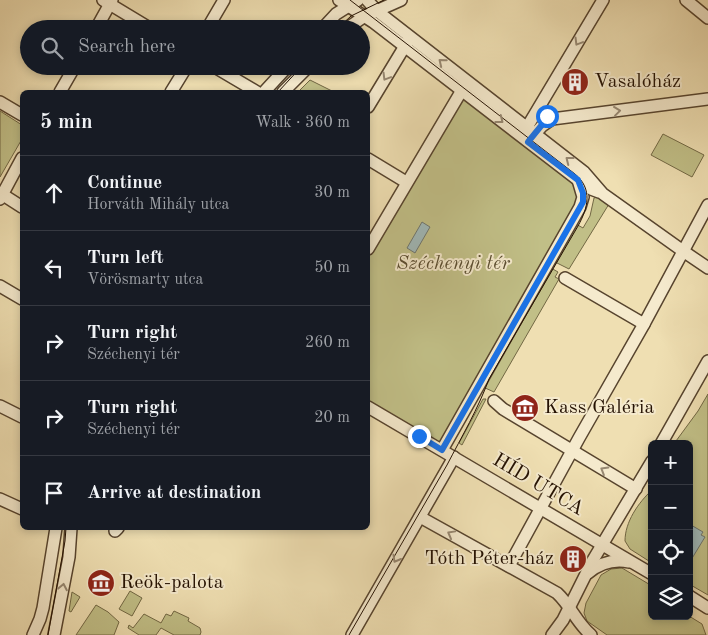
<!DOCTYPE html>
<meta charset="utf-8">
<style>
:root{--surface:#171b24;--page:#20242c;--text:#f1f3f6;--muted:#9ea1a6;--line:#363941}
body{margin:0;font-family:"Old Standard TT",serif;background:var(--page);color:var(--text)}
.controls{position:absolute;right:15px;bottom:15px;display:grid;overflow:hidden;border-radius:8px;box-shadow:0 2px 8px #0003}
.controls button{width:45px;height:45px;display:grid;place-items:center;padding:0;border:0;border-bottom:1px solid var(--line);background:var(--surface);color:var(--text);font:25px sans-serif}
.stop{position:absolute;width:15px;height:15px;margin:-11px;border:4px solid #1a73e8;border-radius:50%;background:#fff}
.stop.end{background:#1a73e8;border-color:#fff;box-shadow:0 1px 5px #0008}
.list{margin:0;padding:0;list-style:none}
h2{display:flex;justify-content:space-between;align-items:center;height:65px;margin:0;padding:0 20px;font-size:21px}
h2 small{font-size:16px;font-weight:400;color:var(--muted)}
.list li{display:grid;grid-template-columns:32px 1fr auto;gap:15px;align-items:center;box-sizing:border-box;height:75px;padding:0 20px;border-top:1px solid var(--line)}
.list b{display:block;font-size:19px;white-space:nowrap}
.list p{margin:0;font-size:16px;white-space:nowrap;color:var(--muted)}
.list em{font-size:16px;font-style:normal;color:var(--muted)}
.icon{flex:none;width:28px;height:28px;fill:none;stroke:currentColor;stroke-width:2;stroke-linecap:round;stroke-linejoin:round}
.map{position:relative;flex:none;width:708px;height:635px;overflow:hidden}
.search{position:absolute;background:var(--surface);box-shadow:0 2px 8px #0003;left:20px;top:20px;width:350px;height:55px;display:flex;align-items:center;gap:12px;box-sizing:border-box;padding:0 18px;border-radius:28px;color:var(--muted);font-size:19px}
.panel{position:absolute;background:var(--surface);box-shadow:0 2px 8px #0003;left:20px;top:90px;width:350px;height:440px;border-radius:8px}
.map>svg:first-child{display:block}
.green{fill:#c1bf87;stroke:#726844}
.water{fill:#a0b9b9;stroke:#6e7670}
.lines{fill:none;stroke-linecap:round;stroke-linejoin:round}
.minor-casing{stroke:#57442e;stroke-width:14}
.minor{stroke:#f5eacd;stroke-width:11}
.tram{stroke:#241102;stroke-width:1}
.oneway{stroke:#978872}
.route{stroke:#1a73e8;stroke-width:6}
.labels{text-anchor:middle;dominant-baseline:central;stroke-width:4;stroke-linejoin:round;paint-order:stroke}
.poi-label{font-size:20px;fill:#241102;stroke:#f5eacd;text-anchor:start}
.park-label{font-size:20px;font-style:italic;fill:#5b4e31;stroke:#f5eacd}
.street-label{font-size:20px;fill:#241102;stroke:#f5eacd}
</style>
<div class="map">
<svg width="708" height="635" viewBox="0 0 708 635">
<rect width="100%" height="100%" fill="#efdfb2"/>
<filter id="stains"><feTurbulence type="fractalNoise" baseFrequency=".004" numOctaves="4"/><feColorMatrix values="0 0 0 0 .2 0 0 0 0 .09 0 0 0 0 .02 0 0 0 .5 -.17"/></filter>
<radialGradient id="worn" r=".72"><stop offset=".6" stop-color="#630" stop-opacity="0"/><stop offset="1" stop-color="#630" stop-opacity=".3"/></radialGradient>
<g class="green">
<path d="M310 80 334 92H298Z"/>
<path d="M461 90 578 180 583 193 442 450 368 402V249Z"/>
<path d="M0 111 22 125V139L0 177Z"/>
<path d="M663 134 704 155 692 177 651 155Z"/>
<path d="M597 197 602 198 609 204 569 269 555 262 576 224 583 228 590 216 594 198Z"/>
<path d="M551 268 558 272 555 277 559 279 494 392 483 387Z"/>
<path d="M708 394V595L689 584V444H676V441L698 411Z"/>
<path d="M483 399H486L462 445 459 443Z"/>
<path d="M652 490V563L630 549 625 541C625 522 638 503 652 490Z"/>
<path d="M622 568 652 586V616H689L702 624 706 635H607L587 621 584 613 586 603 601 575 611 569Z"/>
<path d="M130 591 142 598 132 616 119 609Z"/>
<path d="M72 592 80 597 71 612 69 611Z"/>
<path d="M96 605 108 612 119 622 114 635H76Z"/>
<path d="M174 611 189 618 188 621 200 628 201 632 200 635H174L161 628 156 635H139L128 628 129 625 133 628 144 614 161 623 166 614 171 616Z"/>
</g>
<g class="water">
<path d="M422 222 430 227 415 253 407 248Z"/>
<path d="M691 525 703 532 701 535 705 537 691 560 689 559V527Z"/>
</g>
<g class="lines">
<g class="minor-casing">
<g id="minor">
<path d="M103 0 151 29"/>
<path d="M339 0 373 22 578 180 591 189 599 192"/>
<path d="M367 0 377 11 584 172 603 194 683 251 708 268"/>
<path d="M686 0 708 18"/>
<path d="M96 29 112 0"/>
<path d="M207 29 224 0"/>
<path d="M322 29 336 14 358 0"/>
<path d="M346 29 365 16 401 0"/>
<path d="M213 66 257 92"/>
<path d="M60 92 75 66"/>
<path d="M171 92 187 66"/>
<path d="M264 92 288 66"/>
<path d="M283 92 309 66"/>
<path d="M0 102 22 115"/>
<path d="M368 107 408 41"/>
<path d="M523 134 603 0"/>
<path d="M531 138 542 126 552 119 708 99"/>
<path d="M368 159 406 182"/>
<path d="M0 193 22 207"/>
<path d="M0 199 22 158"/>
<path d="M368 249 465 85"/>
<path d="M565 278 644 324"/>
<path d="M0 286 22 299"/>
<path d="M494 401 503 409 636 489"/>
<path d="M0 406 22 417"/>
<path d="M368 407 652 574"/>
<path d="M661 444 708 361"/>
<path d="M442 450 580 207 583 197 578 180"/>
<path d="M0 499 22 509"/>
<path d="M420 517 557 593C571 606 576 622 591 635"/>
<path d="M115 531 118 528"/>
<path d="M509 566 579 438 644 324 708 205"/>
<path d="M588 573C600 563 614 559 629 562"/>
<path d="M689 596 708 608"/>
<path d="M33 635 40 619 43 608 56 528"/>
<path d="M54 635 69 557 71 528"/>
<path d="M352 635 454 457"/>
<path d="M552 635 563 620 593 560 652 461"/>
</g>
</g>
<use href="#minor" class="minor"/>
<g class="tram">
<path d="M337 29 351 16 384 0"/>
<path d="M278 92 302 66"/>
<path d="M48 635 65 541 66 528"/>
<path d="M349 635 447 465C462 436 478 409 489 379L578 226C588 208 593 189 575 174L350 0"/>
</g>
</g>
<defs><path id="oneway-chevron" d="M-2-3.5L2.5 0L-2 3.5" fill="none" stroke-width="1.6" stroke-linecap="round" stroke-linejoin="round" transform="scale(1.25)"/></defs>
<g class="oneway">
<use href="#oneway-chevron" transform="translate(578 42) rotate(121)"/>
<use href="#oneway-chevron" transform="translate(442 62) rotate(-141)"/>
<use href="#oneway-chevron" transform="translate(386 77) rotate(121)"/>
<use href="#oneway-chevron" transform="translate(617 111) rotate(-7)"/>
<use href="#oneway-chevron" transform="translate(500 120) rotate(38)"/>
<use href="#oneway-chevron" transform="translate(569 160) rotate(-142)"/>
<use href="#oneway-chevron" transform="translate(604 470) rotate(-149)"/>
<use href="#oneway-chevron" transform="translate(451 534) rotate(-151)"/>
<use href="#oneway-chevron" transform="translate(396 559) rotate(120)"/>
<use href="#oneway-chevron" transform="translate(63 587) rotate(-79)"/>
</g>
<g class="lines">
<path class="route" d="M419 436 442 450 583 202V193L578 180 528 142 541 126 552 119 547 116"/>
</g>
<defs>
<g id="building-disc" transform="scale(1.4375)"><circle r="9.5" fill="#8f2418" stroke="#f5eacd"/><path d="M-4-6H4V6H1V3H-1V6H-4ZM-2.5-4.3h1.7v1.8h-1.7ZM.8-4.3h1.7v1.8H.8ZM-2.5-1h1.7V.8h-1.7ZM.8-1h1.7V.8H.8Z" fill="#fff"/></g>
<g id="museum-disc" transform="scale(1.4375)"><circle r="9.5" fill="#8f2418" stroke="#f5eacd"/><path d="M0-6L6-3V-2H-6V-3ZM-5-1h2V3h-2ZM-1-1h2V3h-2ZM3-1h2V3H3ZM-6 4H6V6H-6Z" fill="#fff"/></g>
</defs>
<g fill-rule="evenodd">
<use href="#building-disc" x="575" y="82"/>
<use href="#museum-disc" x="525" y="408"/>
<use href="#building-disc" x="573" y="559"/>
<use href="#museum-disc" x="101" y="583"/>
</g>
<g class="labels">
<g class="poi-label">
<text x="594" y="82">Vasalóház</text>
<text x="544" y="408">Kass Galéria</text>
<text x="554" y="559" text-anchor="end">Tóth Péter-ház</text>
<text x="120" y="583">Reök-palota</text>
</g>
<g class="park-label">
<text x="453" y="264">Széchenyi tér</text>
</g>
<g class="street-label">
<text transform="translate(538 485) rotate(31)">HÍD UTCA</text>
</g>
</g>
<rect width="100%" height="100%" filter="url(#stains)"/>
<rect width="100%" height="100%" fill="url(#worn)"/>
</svg>
<div class="controls">
<button>+</button>
<button>−</button>
<button><svg class="icon" aria-label="locate" viewBox="0 0 24 24"><circle cx="12" cy="12" r="6"/><path d="M12 2v4M12 18v4M2 12h4M18 12h4"/></svg></button>
<button><svg class="icon" aria-label="layers" viewBox="0 0 24 24"><path d="M12 4l9 5-9 5-9-5zM3 14l9 5 9-5"/></svg></button>
</div>
<div class="stop" style="left:547px;top:116px"></div>
<div class="stop end" style="left:419px;top:436px"></div>
<div class="search"><svg class="icon" aria-label="search" viewBox="0 0 24 24"><circle cx="10" cy="10" r="6"/><path d="M15 15l6 6"/></svg>Search here</div>
<section class="panel">
<h2>5 min<small>Walk · 360 m</small></h2>
<ul class="list">
<li><svg class="icon" aria-label="ahead" viewBox="0 0 24 24"><path d="M12 20V5M6 11l6-6 6 6"/></svg><div><b>Continue</b><p>Horváth Mihály utca</p></div><em>30 m</em></li>
<li><svg class="icon" aria-label="left" viewBox="0 0 24 24"><path d="M17 20v-9H6M10 6l-5 5 5 5"/></svg><div><b>Turn left</b><p>Vörösmarty utca</p></div><em>50 m</em></li>
<li><svg class="icon" aria-label="right" viewBox="0 0 24 24"><path d="M7 20v-9h11M14 6l5 5-5 5"/></svg><div><b>Turn right</b><p>Széchenyi tér</p></div><em>260 m</em></li>
<li><svg class="icon" aria-label="right" viewBox="0 0 24 24"><path d="M7 20v-9h11M14 6l5 5-5 5"/></svg><div><b>Turn right</b><p>Széchenyi tér</p></div><em>20 m</em></li>
<li><svg class="icon" aria-label="arrive" viewBox="0 0 24 24"><path d="M6 21V4h12l-3 4 3 4H6"/></svg><div><b>Arrive at destination</b></div></li>
</ul>
</section>
</div>
